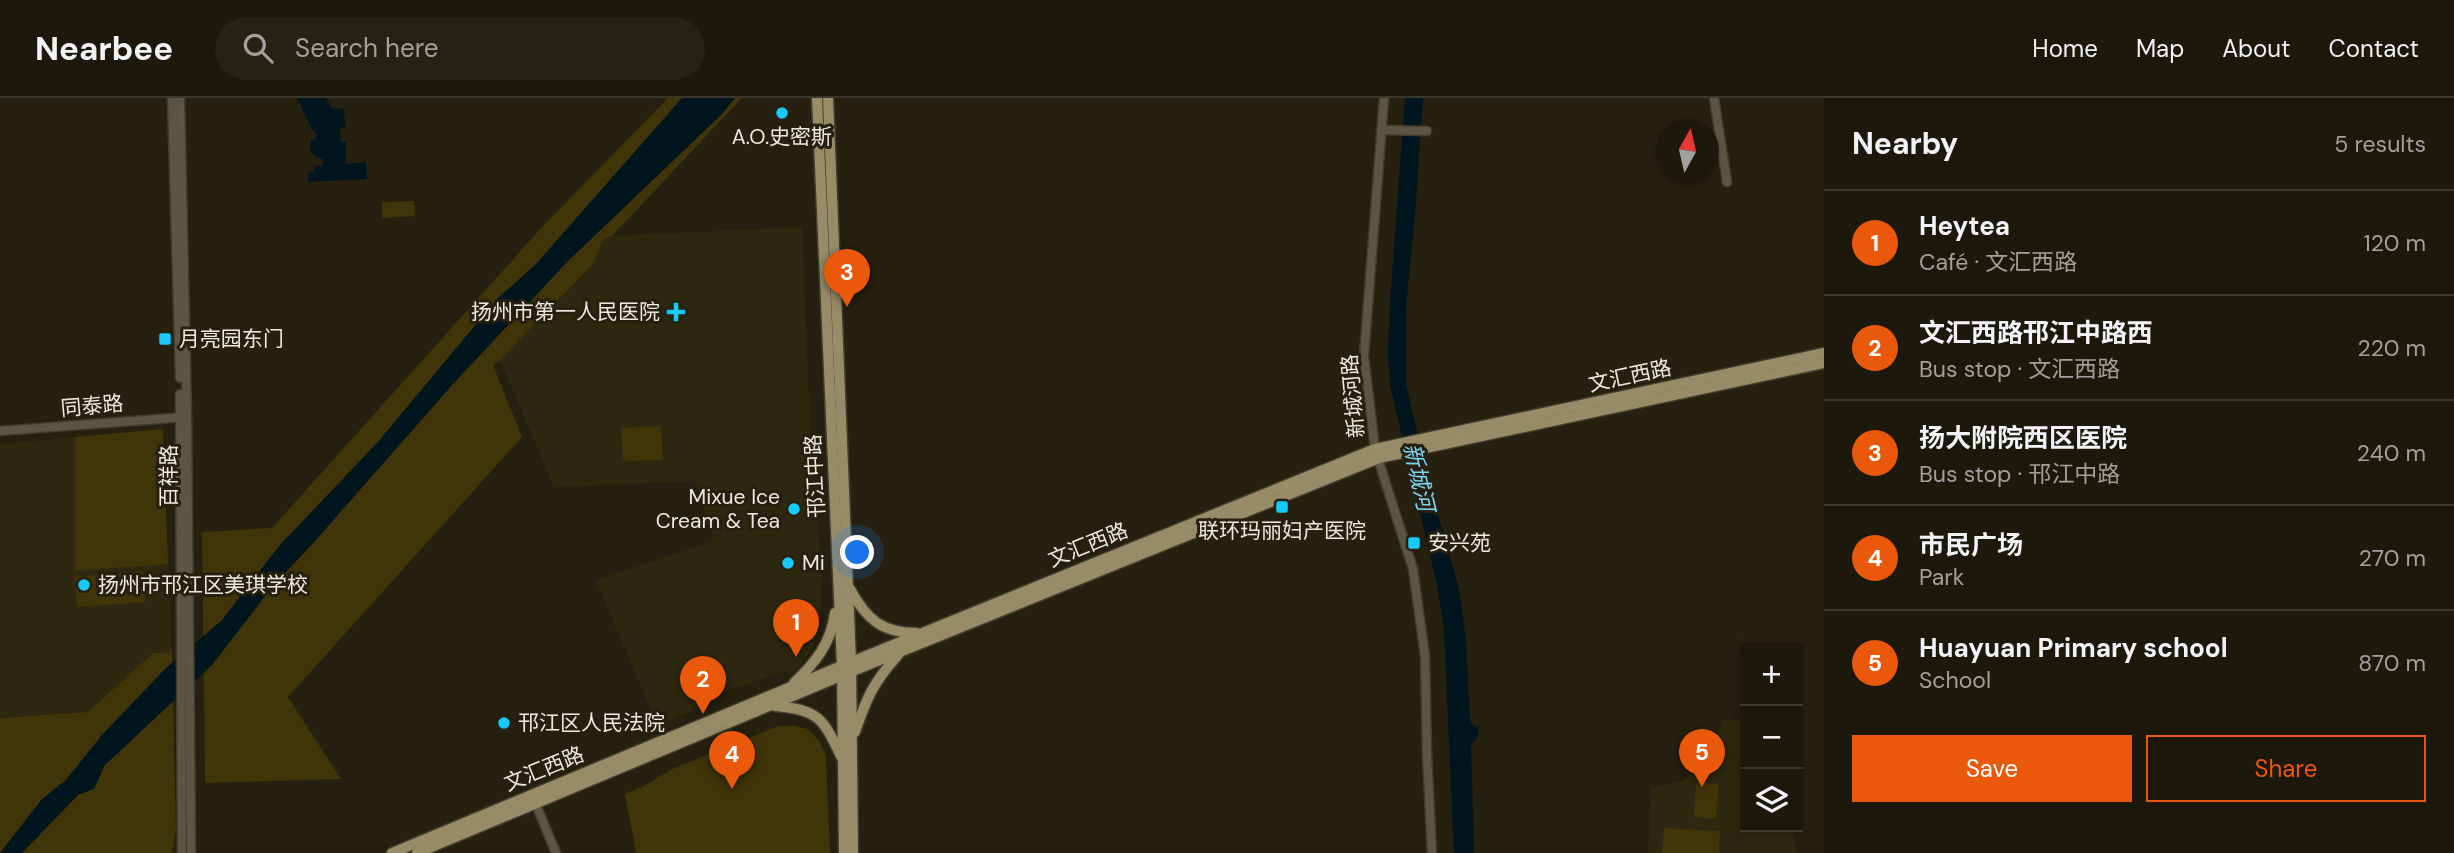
<!DOCTYPE html>
<meta charset="utf-8">
<style>
:root{--surface:#1c180b;--page:#252114;--text:#f1f3f6;--muted:#a0a09d;--line:#3a372c;--accent:#ea580c}
body{margin:0;font-family:"DM Sans","Noto Sans SC",sans-serif;background:var(--page);color:var(--text)}
.controls{position:absolute;right:21px;bottom:21px;display:grid;overflow:hidden;border-radius:0px;box-shadow:0 4px 10px #0003}
.controls button{width:63px;height:63px;display:grid;place-items:center;padding:0;border:0;border-bottom:2px solid var(--line);background:var(--surface);color:var(--text);font:35px sans-serif}
.compass{position:absolute;left:1656px;top:21px;width:63px;height:63px;border-radius:50%;background:var(--surface);box-shadow:0 4px 10px #0003;rotate:8deg}
.you{position:absolute;left:858px;top:455px;width:24px;height:24px;margin:-18px;border:5px solid #fff;border-radius:50%;background:#1a73e8;box-shadow:0 0 0 10px #1a73e833}
.badge{display:grid;place-items:center;width:46px;height:46px;border-radius:50%;background:var(--accent);color:#fff;font-size:23px;font-weight:700}
.pin{position:absolute;translate:-50% -58px;filter:drop-shadow(0 2px 4px #0008)}
.pin::after{content:'';position:absolute;top:37px;width:24px;height:21px;background:inherit;clip-path:polygon(0 0,100% 0,50% 100%)}
.list{margin:0;padding:0;list-style:none}
h2{display:flex;justify-content:space-between;align-items:center;height:91px;margin:0;padding:0 28px;font-size:30px}
h2 small{font-size:23px;font-weight:400;color:var(--muted)}
.list li{display:grid;grid-template-columns:46px 1fr auto;gap:21px;align-items:center;box-sizing:border-box;height:105px;padding:0 28px;border-top:2px solid var(--line)}
.list b{display:block;font-size:26px;white-space:nowrap}
.list p{margin:0;font-size:23px;white-space:nowrap;color:var(--muted)}
.list em{font-size:23px;font-style:normal;color:var(--muted)}
.actions{display:flex;gap:14px;padding:21px 28px}
.actions a{flex:1;padding:16px 0;border:2px solid var(--accent);border-radius:0px;text-align:center;font-size:24px;color:var(--accent)}
.actions .main{background:var(--accent);color:#fff}
.icon{flex:none;width:38px;height:38px;fill:none;stroke:currentColor;stroke-width:2;stroke-linecap:round;stroke-linejoin:round}
.map{position:relative;flex:none;width:1824px;height:755px;overflow:hidden}
header{display:flex;align-items:center;gap:42px;box-sizing:border-box;height:98px;padding:0 35px;background:var(--surface);border-bottom:2px solid var(--line)}
header strong{font-size:33px}
nav{display:flex;gap:38px;margin-inline-start:auto;font-size:24px}
.search{width:490px;height:63px;background:var(--page);display:flex;align-items:center;gap:18px;box-sizing:border-box;padding:0 24px;border-radius:38px;color:var(--muted);font-size:26px}
main{display:flex}
aside{flex:1;background:var(--surface)}
.map>svg:first-child{display:block}
.built{fill:#2f2810}
.green{fill:#403409}
.water{fill:#00151e}
.lines{fill:none;stroke-linecap:round;stroke-linejoin:round}
.minor-casing{stroke:#413c2c;stroke-width:11}
.major-casing{stroke:#413c2c;stroke-width:13}
.minor{stroke:#5b5644;stroke-width:8}
.major{stroke:#978c67;stroke-width:10}
.poi-dot{fill:#18cafb;stroke:#25200f;stroke-width:2.5}
.labels{text-anchor:middle;dominant-baseline:central;stroke-width:6;stroke-linejoin:round;paint-order:stroke}
.poi-label{font-size:21px;fill:#ece9de;stroke:#25200f;text-anchor:start}
.street-label{font-size:21px;fill:#ece9de;stroke:#25200f}
.water-label{font-size:23px;font-style:italic;fill:#7dd2f2;stroke:#25200f}
</style>
<header>
<strong>Nearbee</strong>
<div class="search"><svg class="icon" aria-label="search" viewBox="0 0 24 24"><circle cx="10" cy="10" r="6"/><path d="M15 15l6 6"/></svg>Search here</div>
<nav><a>Home</a><a>Map</a><a>About</a><a>Contact</a></nav>
</header>
<main>
<div class="map">
<svg width="1824" height="755" viewBox="0 0 1824 755">
<rect width="100%" height="100%" fill="#25200f"/>
<g class="built">
<path d="M802 129 812 377 821 468 822 502 817 537 811 552 796 572 778 575 712 598 706 608 657 627 596 482 713 443 712 433 694 383 554 389 500 262 593 166 603 142 612 138Z"/>
<path d="M163 331 172 554 153 555 88 614 0 620V346Z"/>
<path d="M1722 621 1745 623V729H1793L1796 755H1648L1651 688 1656 689 1682 683 1704 668 1715 651Z"/>
</g>
<g class="green">
<path d="M668 0H742L612 138 603 142 593 166 500 262 493 267 522 339 288 599 341 681 205 685 202 434 272 430 542 129Z"/>
<path d="M414 103 415 118 382 120V104Z"/>
<path d="M661 328 663 362 623 363 621 330Z"/>
<path d="M163 331 168 466 75 473V339Z"/>
<path d="M143 473 145 504 77 509 75 479Z"/>
<path d="M172 554 176 731 172 755H0V620L88 614 153 555Z"/>
<path d="M778 628H793L808 631 818 641 826 657 830 755H636L625 696 646 687 670 672Z"/>
<path d="M1696 684 1719 686 1716 721 1694 719Z"/>
<path d="M1664 730 1720 733 1719 755H1662Z"/>
</g>
<g class="water">
<path d="M297 0H326L332 10 344 11 345 30H340L341 44H346V66L366 64 367 81 308 84V76L313 73 316 68 323 67V61L317 60 310 53 311 42 315 41 317 36 312 31Z"/>
<path d="M682 0H735L722 16 567 164 453 286 315 443 273 488 212 567 105 667 94 691 78 697 22 755H0L42 701 66 682 102 637 166 570 221 523 279 448 377 345 497 201 536 166Z"/>
<path d="M1405 0H1423L1415 116 1406 208V286L1428 380 1459 491 1466 542 1470 624 1479 632 1477 641 1471 645 1474 755H1454L1444 531 1437 487 1390 287 1388 254 1390 204Z"/>
</g>
<g class="lines">
<g class="minor-casing">
<g id="minor">
<path d="M172 0 180 280"/>
<path d="M180 0 187 318 191 755"/>
<path d="M1384 0 1364 258 1375 351 1413 471 1425 558 1427 657 1432 755"/>
<path d="M1714 0 1727 84"/>
<path d="M1381 32 1427 33"/>
<path d="M180 296 182 755"/>
<path d="M0 333 185 319"/>
<path d="M534 702 556 755"/>
</g>
</g>
<g class="major-casing">
<g id="major">
<path d="M817 0 842 568 844 755"/>
<path d="M828 0 851 564 853 755"/>
<path d="M850 491C866 521 882 535 917 535"/>
<path d="M794 585C816 564 831 545 835 515"/>
<path d="M775 608C820 612 823 621 842 660"/>
<path d="M855 634C867 599 873 585 898 557"/>
<path d="M392 755 851 564 1375 351 1824 255"/>
<path d="M417 755 843 577 1379 360 1824 265"/>
</g>
</g>
<use href="#minor" class="minor"/>
<use href="#major" class="major"/>
</g>
<g class="poi-dot">
<circle cx="782" cy="15" r="7"/>
<path d="M672.5 203.5h7v7h7v7h-7v7h-7v-7h-7v-7h7z"/>
<rect x="158" y="234" width="14" height="14" rx="3.5"/>
<rect x="1275" y="402" width="14" height="14" rx="3.5"/>
<circle cx="794" cy="411" r="7"/>
<rect x="1407" y="438" width="14" height="14" rx="3.5"/>
<circle cx="788" cy="465" r="7"/>
<circle cx="84" cy="487" r="7"/>
<circle cx="504" cy="625" r="7"/>
</g>
<g class="labels">
<g class="poi-label">
<text x="782" y="39" text-anchor="middle">A.O.史密斯</text>
<text x="660" y="214" text-anchor="end">扬州市第一人民医院</text>
<text x="179" y="241">月亮园东门</text>
<text x="780" y="399" text-anchor="end">Mixue Ice<tspan x="780" dy="24">Cream &amp; Tea</tspan></text>
<text x="1282" y="433" text-anchor="middle">联环玛丽妇产医院</text>
<text x="1428" y="445">安兴苑</text>
<text x="802" y="465">Mi</text>
<text x="98" y="487">扬州市邗江区美琪学校</text>
<text x="518" y="625">邗江区人民法院</text>
</g>
<g class="street-label">
<text transform="translate(1630 278) rotate(-12)">文汇西路</text>
<text transform="translate(1353 298) rotate(-95)">新城河路</text>
<text transform="translate(92 308) rotate(-5)">同泰路</text>
<text transform="translate(169 378) rotate(-90)">百祥路</text>
<text transform="translate(815 378) rotate(-93)">邗江中路</text>
<text transform="translate(1088 447) rotate(-22)">文汇西路</text>
<text transform="translate(544 671) rotate(-22)">文汇西路</text>
</g>
<g class="water-label">
<text transform="translate(1419 379) rotate(77)">新城河</text>
</g>
</g>
</svg>
<div class="controls">
<button>+</button>
<button>−</button>
<button><svg class="icon" aria-label="layers" viewBox="0 0 24 24"><path d="M12 4l9 5-9 5-9-5zM3 14l9 5 9-5"/></svg></button>
</div>
<svg class="compass" viewBox="-18 -18 36 36"><path d="M0-13l5 13h-10z" fill="#e53935"/><path d="M0 13l5-13h-10z" fill="#a0a09d"/></svg>
<div class="you"></div>
<div class="pin badge" style="left:796px;top:559px">1</div>
<div class="pin badge" style="left:703px;top:616px">2</div>
<div class="pin badge" style="left:847px;top:209px">3</div>
<div class="pin badge" style="left:732px;top:691px">4</div>
<div class="pin badge" style="left:1702px;top:689px">5</div>
</div>
<aside>
<h2>Nearby<small>5 results</small></h2>
<ul class="list">
<li><span class="badge">1</span><div><b>Heytea</b><p>Café · 文汇西路</p></div><em>120 m</em></li>
<li><span class="badge">2</span><div><b>文汇西路邗江中路西</b><p>Bus stop · 文汇西路</p></div><em>220 m</em></li>
<li><span class="badge">3</span><div><b>扬大附院西区医院</b><p>Bus stop · 邗江中路</p></div><em>240 m</em></li>
<li><span class="badge">4</span><div><b>市民广场</b><p>Park</p></div><em>270 m</em></li>
<li><span class="badge">5</span><div><b>Huayuan Primary school</b><p>School</p></div><em>870 m</em></li>
</ul>
<div class="actions"><a class="main">Save</a><a>Share</a></div>
</aside>
</main>
